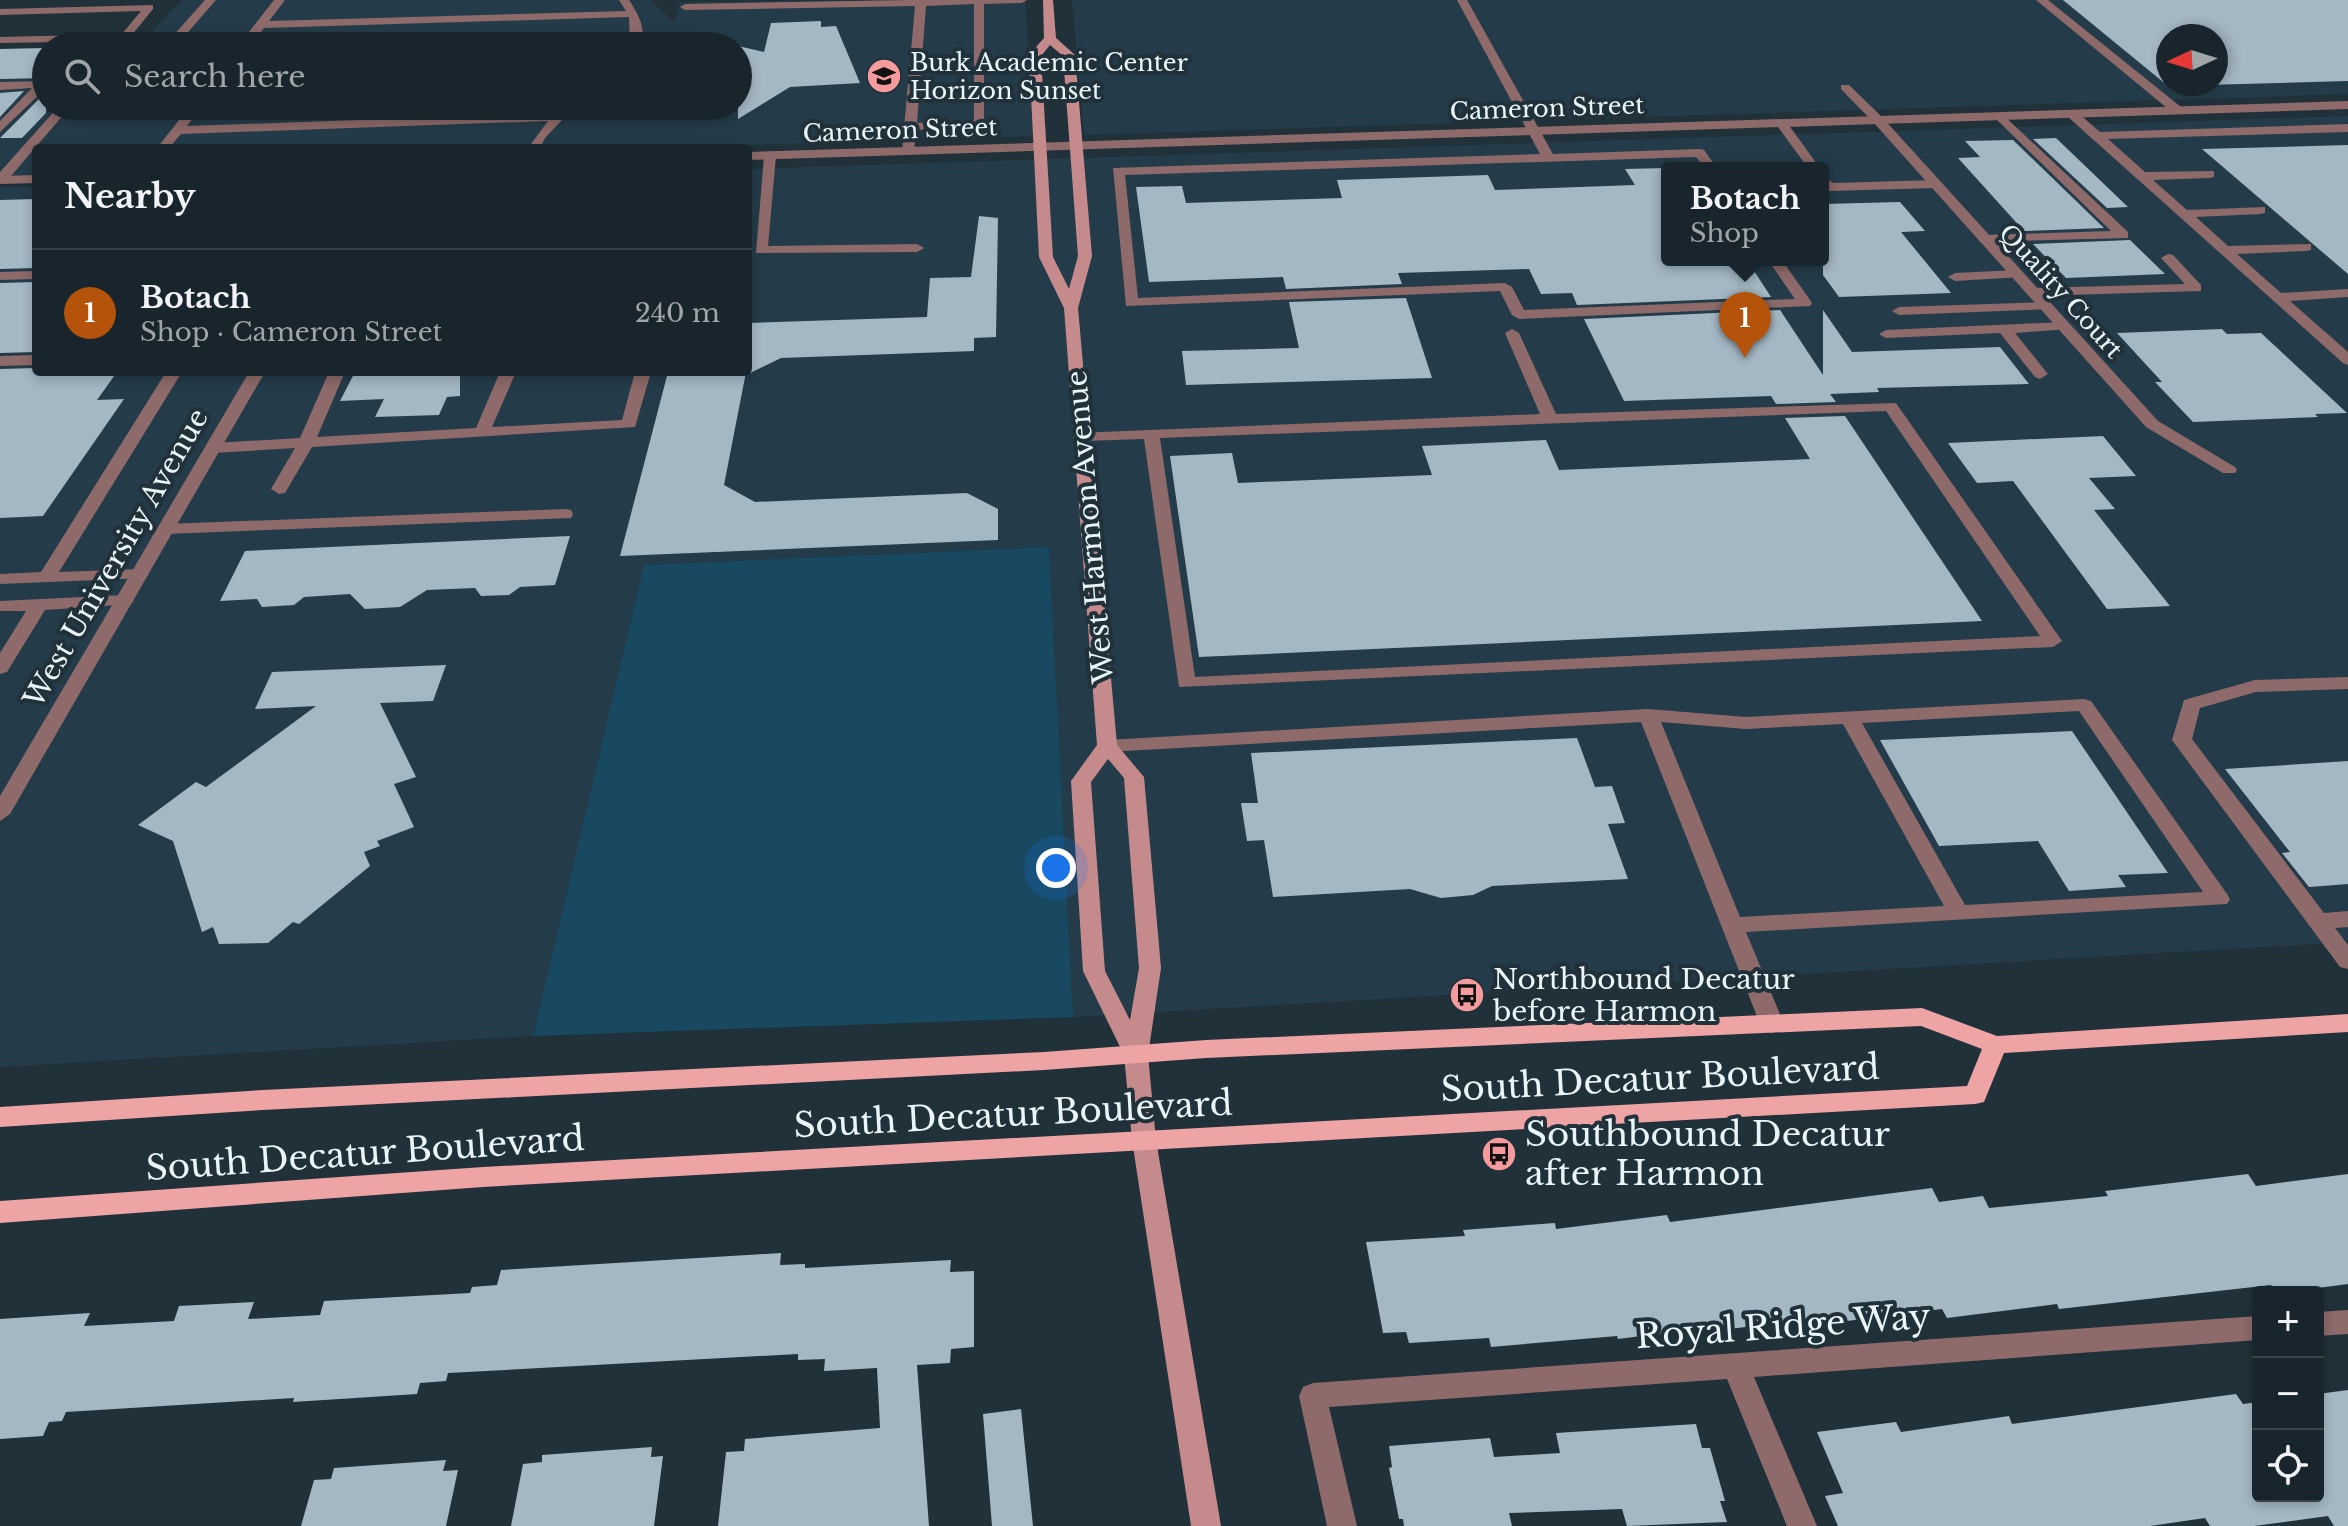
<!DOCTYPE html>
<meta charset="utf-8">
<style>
:root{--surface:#18252c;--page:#253138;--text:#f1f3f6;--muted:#9fa5a9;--line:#364248;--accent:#b45309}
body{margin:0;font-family:"Libre Baskerville",serif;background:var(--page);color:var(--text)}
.controls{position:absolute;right:24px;bottom:24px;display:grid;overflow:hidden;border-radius:8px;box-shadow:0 4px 12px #0003}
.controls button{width:72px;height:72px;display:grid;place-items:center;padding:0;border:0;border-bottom:2px solid var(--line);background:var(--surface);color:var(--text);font:40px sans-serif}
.compass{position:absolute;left:2156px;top:24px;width:72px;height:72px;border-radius:50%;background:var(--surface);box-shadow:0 4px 12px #0003;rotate:266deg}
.you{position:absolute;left:1056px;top:868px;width:28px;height:28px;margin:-20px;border:6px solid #fff;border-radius:50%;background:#1a73e8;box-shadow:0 0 0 12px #1a73e833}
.badge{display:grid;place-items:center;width:52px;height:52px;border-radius:50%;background:var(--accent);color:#fff;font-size:26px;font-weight:700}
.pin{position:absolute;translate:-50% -66px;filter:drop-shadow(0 2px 4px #0008)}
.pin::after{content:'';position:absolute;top:42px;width:28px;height:24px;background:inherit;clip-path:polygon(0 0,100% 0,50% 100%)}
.popup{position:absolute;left:1661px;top:162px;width:168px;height:104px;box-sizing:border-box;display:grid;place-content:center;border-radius:8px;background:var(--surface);filter:drop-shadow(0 2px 6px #0005);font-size:26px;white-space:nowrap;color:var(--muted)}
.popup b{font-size:30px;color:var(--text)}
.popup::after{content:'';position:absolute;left:50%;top:100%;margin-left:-16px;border:16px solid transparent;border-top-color:var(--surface)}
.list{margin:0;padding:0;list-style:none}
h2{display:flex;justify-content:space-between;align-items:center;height:104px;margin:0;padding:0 32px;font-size:34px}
h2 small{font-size:26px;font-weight:400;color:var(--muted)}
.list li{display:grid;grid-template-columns:52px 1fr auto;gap:24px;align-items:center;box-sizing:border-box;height:128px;padding:0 32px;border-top:2px solid var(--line)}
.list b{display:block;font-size:30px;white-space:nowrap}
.list p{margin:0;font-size:26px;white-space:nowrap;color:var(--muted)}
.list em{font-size:26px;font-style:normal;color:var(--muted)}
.icon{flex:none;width:44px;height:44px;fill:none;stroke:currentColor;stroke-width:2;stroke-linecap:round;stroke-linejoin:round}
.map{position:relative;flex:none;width:2348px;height:1526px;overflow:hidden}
.search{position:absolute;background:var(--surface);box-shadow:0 4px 12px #0003;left:32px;top:32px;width:720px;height:88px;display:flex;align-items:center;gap:20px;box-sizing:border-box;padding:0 28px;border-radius:44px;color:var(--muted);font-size:30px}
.panel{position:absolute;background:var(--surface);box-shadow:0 4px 12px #0003;left:32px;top:144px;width:720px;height:232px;border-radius:8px}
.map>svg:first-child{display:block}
.built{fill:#243c49;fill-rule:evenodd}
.green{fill:#184961}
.building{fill:#a4b8c4;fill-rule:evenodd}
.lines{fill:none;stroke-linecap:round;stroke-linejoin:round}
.service{fill:#8e6a6a;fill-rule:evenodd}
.minor{fill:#8e6a6a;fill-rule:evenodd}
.tertiary{fill:#8e6a6a;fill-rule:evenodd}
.secondary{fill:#c58a8c;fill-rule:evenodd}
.primary{fill:#eea3a5;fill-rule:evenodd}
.labels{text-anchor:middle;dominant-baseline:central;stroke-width:8;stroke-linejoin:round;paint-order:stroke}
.far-poi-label{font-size:24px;fill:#eaf5fb;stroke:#20313a;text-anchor:start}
.far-street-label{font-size:24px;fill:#eaf5fb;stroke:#20313a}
.street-label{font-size:28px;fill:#eaf5fb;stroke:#20313a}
.poi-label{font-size:28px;fill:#eaf5fb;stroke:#20313a;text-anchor:start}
.near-street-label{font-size:34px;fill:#eaf5fb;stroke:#20313a}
.near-poi-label{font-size:34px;fill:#eaf5fb;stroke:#20313a;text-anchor:start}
</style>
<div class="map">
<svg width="2348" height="1526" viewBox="0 0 2348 1526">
<rect width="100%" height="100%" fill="#20313a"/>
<g class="built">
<path d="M182 0H651L674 22 680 2 1025 0 1034 136 650 148H36V179L0 180V49L46 48V106H738V46H121L139 45Z"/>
<path d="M1072 0H2348V94L1084 135ZM2168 36H2216V84H2168Z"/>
<path d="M2348 116V942L1073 1017 1049 547 644 565 533 1036 0 1067V187H36V372H748V169ZM1667 168H1823V260H1667Z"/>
</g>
<path class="green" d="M1049 547 1073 1017 533 1036 644 565Z"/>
<g class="building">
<path d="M2063 0H2348V81L2168 86ZM2168 36H2216V84H2168Z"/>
<path d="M821 21V27L836 26 860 83 790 87 738 119V46L764 52 771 23Z"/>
<path d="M46 48V78L0 79V49Z"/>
<path d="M24 91 0 117V93Z"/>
<path d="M46 92V113L22 138H0Z"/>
<path d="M2056 138 2128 207 2107 208 2033 139Z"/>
<path d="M2013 140 2104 228 2024 231 1958 158 1980 157 1965 141Z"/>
<path d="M2348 145V274L2202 149Z"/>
<path d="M1667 168V260H1747L1771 297 1577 305 1572 293 1541 294 1529 269 1398 273 1402 284 1286 289 1283 277 1149 282 1136 187 1182 186 1186 203 1342 198 1337 180 1488 175 1495 190 1635 185 1625 169Z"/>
<path d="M36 199V268L0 269V200Z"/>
<path d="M1900 202 1925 231 1901 232 1951 293 1839 297 1823 275V204Z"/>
<path d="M979 216 998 218 996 337 974 338V351L781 358 748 374V323L927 317 930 278 971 277Z"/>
<path d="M2130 240 2165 274 2066 278 2033 244Z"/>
<path d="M36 282V352L0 353V283Z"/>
<path d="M1406 298 1432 378 1186 385 1182 351 1299 348 1289 302Z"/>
<path d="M1780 310 1823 375V310L1852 352 2000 347 2029 384 1877 388 1879 392 1830 394 1836 402 1776 404 1771 396 1624 401 1584 319Z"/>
<path d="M2222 329 2227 334 2261 333 2347 413 2315 414 2318 417 2193 422 2155 382H2162L2117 333Z"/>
<path d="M36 368V372H117L97 400 124 399 43 516 0 518V369Z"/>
<path d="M355 372H460V396L447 397 439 415 375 417 384 399 340 401Z"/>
<path d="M668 372H746L724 485 755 502 967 493 998 509V540L620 556Z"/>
<path d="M1845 416 1982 621 1199 657 1170 456 1232 453 1238 483 1432 475 1422 446 1546 440 1559 470 1810 459 1785 418Z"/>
<path d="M2103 436 2136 476 2089 478 2115 509 2094 510 2170 606 2107 609 2013 481 1977 483 1948 443Z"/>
<path d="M570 536 555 585 520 587 509 595 481 596 475 588 427 590 400 607 365 609 350 594 304 597 294 605 262 607 257 599 220 601 245 551Z"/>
<path d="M446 665 433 701 380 703 416 777 394 784 414 827 377 841 380 846 364 852 370 866 299 924 293 922 268 943 219 944 213 927 202 932 173 841 138 825 196 782 206 787 316 706 255 709 272 672Z"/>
<path d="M2072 731 2168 873 2118 875 2126 887 2069 891 2038 841 1939 846 1880 740Z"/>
<path d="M1577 738 1595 787 1612 786 1625 823 1608 824 1628 879 1492 886 1473 895 1441 898 1410 889 1273 897 1264 840 1247 841 1241 803H1258L1251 753Z"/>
<path d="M2348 761V884L2309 887 2282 853 2290 852 2225 769Z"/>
<path d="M2248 1174 2256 1186 2348 1174V1284L2287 1292H2276L2271 1285 2059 1309 2057 1304 1947 1318 1942 1309 1839 1322 1837 1316 1729 1329 1727 1325 1618 1339 1617 1336 1491 1347 1489 1338 1409 1343 1406 1332 1383 1333 1366 1242 1465 1236 1463 1230 1555 1223 1556 1229 1667 1215 1670 1222 1932 1188 1939 1202 1983 1196 1989 1208 2108 1196 2105 1191Z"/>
<path d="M781 1253 780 1265 805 1264V1268L951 1260 950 1272 974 1271V1347L951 1349 950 1363 917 1365 929 1526H718L726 1452 744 1451 745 1439 880 1428 877 1368 824 1371 825 1359 798 1360V1354L448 1373 446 1381 420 1383 417 1394 293 1402 294 1398 66 1412 62 1421 49 1422 43 1436 0 1439V1319L90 1313 84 1326 174 1321 179 1306 254 1302 248 1319 320 1315 324 1301 470 1293 472 1287 497 1285 501 1270Z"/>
<path d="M2348 1390V1526H2334L2328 1516 2254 1526H2210L2205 1518 2150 1526H1838L1825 1496 1843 1493 1817 1432 1896 1422 1901 1432 2009 1416 2012 1424 2236 1394 2243 1404 2258 1402V1496H2318V1394Z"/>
<path d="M1021 1409 1033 1526H992L983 1414Z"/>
<path d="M1696 1424 1702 1448H1710L1725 1501H1720L1727 1522 1627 1526 1622 1509 1509 1513 1512 1526H1404L1403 1519H1399L1389 1468 1392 1467 1389 1446 1490 1438 1494 1457 1560 1453 1556 1433Z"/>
<path d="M652 1447 651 1457 663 1456 654 1526H511L523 1464 542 1462V1455Z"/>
<path d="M446 1460 443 1471 458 1470 446 1526H301L314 1480 331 1479 334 1468Z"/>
</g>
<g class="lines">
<g class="service">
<path d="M205 0H216L176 46H164Z"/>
<path d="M274 0H285L269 21 626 11 619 0H629C639 15 645 26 642 46H630L629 17 264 28 250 46H238Z"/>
<path d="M908 0H1027L1022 3 984 4V126L916 130 914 151 908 155 902 151 915 6 685 10 680 7 685 4ZM974 4V120L917 123 926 6Z"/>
<path d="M1457 0H1467L1553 154 1700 149 1704 150 1717 168H1705L1696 157 1125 175 1138 298 1505 283 1512 287 1524 310 1795 299 1768 260H1782L1812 303 1810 306 1519 319 1512 315 1500 291 1126 306 1113 168 1540 154Z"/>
<path d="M2036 0H2048L2181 107V113H2173Z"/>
<path d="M153 5V9L123 46H111L116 41 0 43V37L122 34 141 11 0 15V9Z"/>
<path d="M46 81V88L0 132V121L32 88 0 90V82Z"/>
<path d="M1841 85H1849L1882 117V123H1874L1841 89Z"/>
<path d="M59 106H71L5 183 0 184V172Z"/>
<path d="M190 106H202L187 126 555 113 562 106H575L545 138 540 148H528L548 121 181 134 169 148H157Z"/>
<path d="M2068 111H2076L2100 132 2348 124V132L2108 139 2145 172 2214 171V177L2209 178 2153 180 2187 210 2265 207V213L2260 214 2196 217 2228 246 2311 244V250L2306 251 2237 254 2281 293 2348 289V297L2290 301 2348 352V365L2343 363 2068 117Z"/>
<path d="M2000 112 2128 232V238L1980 242 1978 239 1985 235 2111 231 1996 119 1994 116Z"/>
<path d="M1777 120H1785L1820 168H1808L1775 123Z"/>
<path d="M770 152 776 156 768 246 917 244 924 248 917 252 756 253 764 156Z"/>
<path d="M1823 176 1833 183 1936 180 1942 184 1936 188 1829 191 1823 188Z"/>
<path d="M2168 254 2173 255 2201 285V291L2033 296 2026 292 2033 288 2185 284 2161 258Z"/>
<path d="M2017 270 2024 274 2022 277 1955 281 1948 277 1955 273Z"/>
<path d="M36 271V279L0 280V272Z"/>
<path d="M2045 302 2052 306 2050 309 1899 315 1892 311 1899 307Z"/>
<path d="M2064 322 2069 323V329L2015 333 2048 374 2040 379 2035 377 2000 333 1886 338 1879 334 1886 330Z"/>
<path d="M1512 329 1519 333 1556 414 1896 403 2062 641 2053 647 1179 687 1144 439 1083 441 1077 439V433L1540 414 1505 333ZM1886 411 2040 636 1195 677 1160 438Z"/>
<path d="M36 355V365L0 366V356Z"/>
<path d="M166 372H182L59 572 140 569 146 570 149 574 146 578 0 584V574L41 572Z"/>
<path d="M329 372H345L317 437 476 428 500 372H516L492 427 622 420 635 372H651L635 427 312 447 285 493 279 494 271 489 295 448 213 453 205 448 213 443 300 438Z"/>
<path d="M565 509 571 510 573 514 571 518 166 534 157 529 166 524Z"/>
<path d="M125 595 134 600 131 604 45 610 7 672 0 674V653L26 611H0V601Z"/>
<path d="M2348 677V689L2256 692 2200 708 2192 739 2324 913 2348 911V927L2335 928 2348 945V969L2340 967 2172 740 2184 700 2255 680Z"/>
<path d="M2084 699 2091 701 2227 894 2230 899 2227 904 1746 932 1784 1024 1780 1030 1772 1033 1764 1030 1760 1024 1641 722 1107 752 1097 746 1107 740 1648 709 1746 717ZM2079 711 2203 892 1965 905 1862 723ZM1661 722 1746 729 1843 724 1944 906 1740 917Z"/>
</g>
<g class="minor">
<path d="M1874 117H1882L2158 421 2235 467 2237 470 2235 473H2223L2146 427 1874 123Z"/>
<path d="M249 372H265L10 814 0 821V796Z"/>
<path d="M2348 1310V1334L2318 1336V1312Z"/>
<path d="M2258 1316V1340L1754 1377 1817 1526H1787L1727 1379 1329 1407 1357 1526H1327L1299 1396 1303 1387 1313 1383Z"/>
</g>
<g class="tertiary">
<path d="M2348 101V109L748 160V152Z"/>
<path d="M36 175V183L0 184V176Z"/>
</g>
<path class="secondary" d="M1043 0H1053L1056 38 1075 55 1092 256 1078 308 1117 745 1144 777 1161 968 1148 1055 1156 1140 1221 1526H1191L1132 1140 1124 1055 1083 971 1071 781 1097 745 1064 308 1039 257 1029 55 1044 38ZM1050 45 1063 56 1078 256 1069 289 1053 257 1041 56ZM1108 759 1124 778 1139 968 1130 1020 1105 971 1091 782Z"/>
<path class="primary" d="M1922 1008 1997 1036 2348 1014V1032L2004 1053 1984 1102 1975 1104 483 1187 0 1223V1201L483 1167 1967 1086 1982 1049 1921 1026 1206 1058 1044 1070 263 1110 0 1127V1107L263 1090 1044 1052 1206 1040Z"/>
</g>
<defs>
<g id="school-disc" transform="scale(1.8)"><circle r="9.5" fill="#f59b9e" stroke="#20313a"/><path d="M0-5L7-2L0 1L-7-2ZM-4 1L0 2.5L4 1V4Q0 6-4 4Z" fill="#111"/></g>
<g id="bus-disc" transform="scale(1.8)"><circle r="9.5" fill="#f59b9e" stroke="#20313a"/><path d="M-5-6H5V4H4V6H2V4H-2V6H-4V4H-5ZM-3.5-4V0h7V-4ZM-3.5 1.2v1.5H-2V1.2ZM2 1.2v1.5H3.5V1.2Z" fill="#111"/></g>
</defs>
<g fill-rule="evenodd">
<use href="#school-disc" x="884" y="76"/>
<use href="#bus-disc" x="1467" y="995"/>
<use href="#bus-disc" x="1499" y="1154"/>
</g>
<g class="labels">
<g class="far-poi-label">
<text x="910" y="62">Burk Academic Center<tspan x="910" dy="28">Horizon Sunset</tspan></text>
</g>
<g class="far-street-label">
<text transform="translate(1547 108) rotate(-2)">Cameron Street</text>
<text transform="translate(900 130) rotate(-2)">Cameron Street</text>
<text transform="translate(2061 291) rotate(48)">Quality Court</text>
</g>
<g class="street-label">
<text transform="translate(1090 527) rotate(-95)">West Harmon Avenue</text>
<text transform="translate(116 558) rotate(-60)">West University Avenue</text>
</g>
<g class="poi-label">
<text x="1493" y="979">Northbound Decatur<tspan x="1493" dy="32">before Harmon</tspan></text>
</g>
<g class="near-street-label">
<text transform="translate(1660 1078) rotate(-3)">South Decatur Boulevard</text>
<text transform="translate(1013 1114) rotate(-3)">South Decatur Boulevard</text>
<text transform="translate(365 1153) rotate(-4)">South Decatur Boulevard</text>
<text transform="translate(1783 1326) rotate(-4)">Royal Ridge Way</text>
</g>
<g class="near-poi-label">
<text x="1525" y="1134">Southbound Decatur<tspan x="1525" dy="39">after Harmon</tspan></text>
</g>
</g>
</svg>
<div class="controls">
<button>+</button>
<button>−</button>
<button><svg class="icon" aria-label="locate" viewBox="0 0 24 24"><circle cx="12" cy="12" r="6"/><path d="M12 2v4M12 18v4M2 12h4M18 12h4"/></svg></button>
</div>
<svg class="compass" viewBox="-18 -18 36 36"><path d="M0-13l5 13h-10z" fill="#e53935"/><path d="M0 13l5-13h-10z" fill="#9fa5a9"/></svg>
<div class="you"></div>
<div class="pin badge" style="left:1745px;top:358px">1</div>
<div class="popup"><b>Botach</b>Shop</div>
<div class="search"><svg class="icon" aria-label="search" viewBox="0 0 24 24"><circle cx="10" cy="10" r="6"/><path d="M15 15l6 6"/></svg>Search here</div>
<section class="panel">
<h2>Nearby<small></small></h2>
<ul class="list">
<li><span class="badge">1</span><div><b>Botach</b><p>Shop · Cameron Street</p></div><em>240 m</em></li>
</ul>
</section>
</div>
